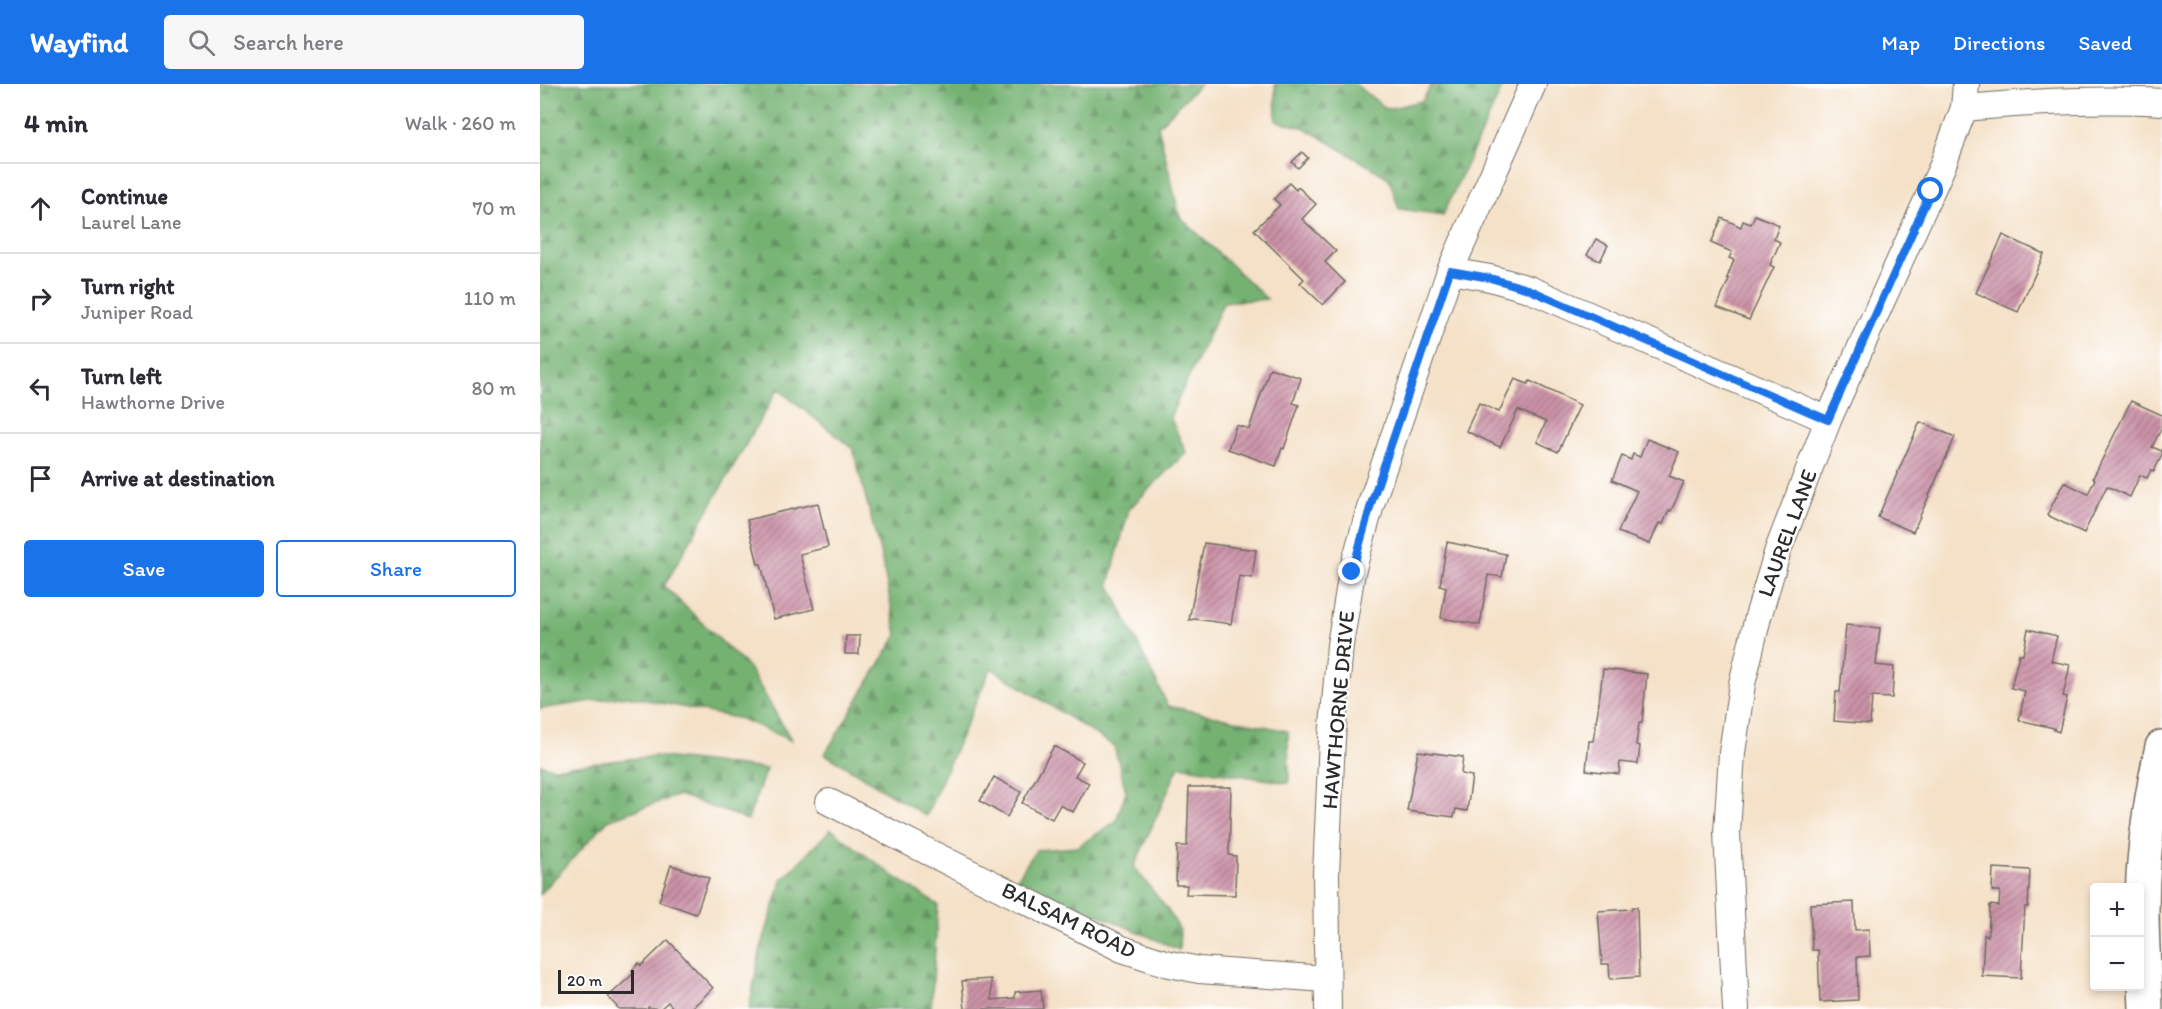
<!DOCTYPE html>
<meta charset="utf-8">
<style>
:root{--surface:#fff;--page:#f7f7f7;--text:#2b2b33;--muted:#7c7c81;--line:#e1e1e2;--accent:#1a73e8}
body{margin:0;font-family:Itim,sans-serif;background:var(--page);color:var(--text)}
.controls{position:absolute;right:18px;bottom:18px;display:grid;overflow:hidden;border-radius:6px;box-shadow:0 3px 9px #0003}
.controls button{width:54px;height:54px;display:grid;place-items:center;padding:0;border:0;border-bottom:2px solid var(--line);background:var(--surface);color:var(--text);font:30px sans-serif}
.scale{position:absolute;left:18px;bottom:15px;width:76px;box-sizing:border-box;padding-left:6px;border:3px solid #2b2b2b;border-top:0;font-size:16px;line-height:21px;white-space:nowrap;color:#2b2b2b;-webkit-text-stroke:4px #fff;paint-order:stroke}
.stop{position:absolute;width:18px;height:18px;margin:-14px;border:4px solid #1a73e8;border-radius:50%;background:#fff}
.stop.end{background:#1a73e8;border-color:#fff;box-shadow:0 2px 6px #0008}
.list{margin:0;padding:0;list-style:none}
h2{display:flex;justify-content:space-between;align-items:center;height:78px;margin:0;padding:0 24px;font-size:26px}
h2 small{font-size:20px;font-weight:400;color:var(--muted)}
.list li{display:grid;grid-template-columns:39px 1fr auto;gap:18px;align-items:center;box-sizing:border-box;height:90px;padding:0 24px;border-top:2px solid var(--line)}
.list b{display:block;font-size:22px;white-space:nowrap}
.list p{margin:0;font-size:20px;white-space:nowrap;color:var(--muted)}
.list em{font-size:20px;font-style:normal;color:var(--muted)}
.actions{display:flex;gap:12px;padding:18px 24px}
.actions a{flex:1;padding:14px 0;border:2px solid var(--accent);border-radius:6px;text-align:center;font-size:21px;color:var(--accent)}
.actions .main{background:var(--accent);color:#fff}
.icon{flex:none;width:33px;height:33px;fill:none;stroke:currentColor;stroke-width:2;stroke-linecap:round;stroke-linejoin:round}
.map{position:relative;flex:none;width:1622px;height:925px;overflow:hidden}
header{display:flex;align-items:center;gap:36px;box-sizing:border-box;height:84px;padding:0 30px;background:var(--accent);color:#fff}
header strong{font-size:28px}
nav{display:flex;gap:33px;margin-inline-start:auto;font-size:21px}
.search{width:420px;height:54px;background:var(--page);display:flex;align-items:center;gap:15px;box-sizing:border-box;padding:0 21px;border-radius:6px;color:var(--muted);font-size:22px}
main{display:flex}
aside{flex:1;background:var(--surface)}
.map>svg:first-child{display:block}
.forest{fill:url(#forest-firs);stroke:#506e4e;stroke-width:1.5}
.building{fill:url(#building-hatch)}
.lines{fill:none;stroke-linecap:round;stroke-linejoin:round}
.minor-casing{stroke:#716b62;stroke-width:28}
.tertiary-casing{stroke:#716b62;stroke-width:36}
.minor{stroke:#fff;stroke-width:26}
.tertiary{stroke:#fff;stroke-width:33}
.route{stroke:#1a73e8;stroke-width:8}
.labels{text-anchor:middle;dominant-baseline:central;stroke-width:4.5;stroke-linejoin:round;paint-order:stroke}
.street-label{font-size:22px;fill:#2b2b2b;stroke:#fff}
</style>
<header>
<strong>Wayfind</strong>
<div class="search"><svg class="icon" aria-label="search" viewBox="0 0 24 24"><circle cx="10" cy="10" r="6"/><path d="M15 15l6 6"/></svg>Search here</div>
<nav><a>Map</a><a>Directions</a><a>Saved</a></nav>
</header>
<main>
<aside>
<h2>4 min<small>Walk · 260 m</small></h2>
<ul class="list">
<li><svg class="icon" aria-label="ahead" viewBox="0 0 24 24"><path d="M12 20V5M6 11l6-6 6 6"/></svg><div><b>Continue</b><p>Laurel Lane</p></div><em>70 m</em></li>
<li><svg class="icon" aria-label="right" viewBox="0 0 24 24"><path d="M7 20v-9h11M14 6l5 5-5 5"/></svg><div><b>Turn right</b><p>Juniper Road</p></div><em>110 m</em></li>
<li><svg class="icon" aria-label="left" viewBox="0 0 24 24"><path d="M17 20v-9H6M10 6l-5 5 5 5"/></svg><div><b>Turn left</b><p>Hawthorne Drive</p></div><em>80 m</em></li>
<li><svg class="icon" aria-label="arrive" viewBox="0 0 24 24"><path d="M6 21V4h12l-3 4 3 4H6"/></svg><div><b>Arrive at destination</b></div></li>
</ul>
<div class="actions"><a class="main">Save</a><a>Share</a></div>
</aside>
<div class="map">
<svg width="1622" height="925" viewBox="0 0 1622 925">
<defs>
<pattern id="forest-firs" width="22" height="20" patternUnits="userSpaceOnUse" patternTransform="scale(1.5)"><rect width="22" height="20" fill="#75b272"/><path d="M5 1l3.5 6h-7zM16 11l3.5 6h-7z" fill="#60915e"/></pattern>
<pattern id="building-hatch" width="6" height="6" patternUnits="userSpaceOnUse" patternTransform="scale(1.5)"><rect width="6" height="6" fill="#cb92a7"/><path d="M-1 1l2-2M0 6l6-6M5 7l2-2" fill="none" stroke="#a57788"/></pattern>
</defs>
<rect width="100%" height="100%" fill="#fff"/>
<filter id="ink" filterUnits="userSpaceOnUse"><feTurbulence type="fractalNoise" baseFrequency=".0167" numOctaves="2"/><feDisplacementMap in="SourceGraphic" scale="12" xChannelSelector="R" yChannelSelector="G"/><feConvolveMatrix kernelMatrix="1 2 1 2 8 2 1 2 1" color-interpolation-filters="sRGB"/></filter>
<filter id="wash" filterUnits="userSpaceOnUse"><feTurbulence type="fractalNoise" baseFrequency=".008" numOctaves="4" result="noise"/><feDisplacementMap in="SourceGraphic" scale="24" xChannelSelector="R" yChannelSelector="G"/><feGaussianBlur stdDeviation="1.35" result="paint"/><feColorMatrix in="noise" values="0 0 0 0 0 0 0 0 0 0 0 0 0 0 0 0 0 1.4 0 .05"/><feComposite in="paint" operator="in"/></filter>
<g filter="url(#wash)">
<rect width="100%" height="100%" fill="#f4e1c7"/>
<g class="forest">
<path d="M0 0H660L618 42 640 133 727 215 684 218 630 333 646 368 589 425 569 500 628 622 748 647 749 699 639 682 594 783 627 825 640 846 639 866 477 795 496 766 537 763 576 737 586 707 574 662 451 584 386 732 285 670 357 551 341 472 313 365 238 305 124 502 209 584 252 657 201 635 87 612 0 625Z"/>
<path d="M735 0H815L847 25 882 17 892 0H964L903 131 859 125 849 94 765 44 736 37Z"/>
<path d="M114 672 226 685 208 736 139 711 68 736 0 810V680L13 684Z"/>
<path d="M291 745 355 793 398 821 391 925H209L220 867 242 796Z"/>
</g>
<g id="blocks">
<g class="building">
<path d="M762 68 768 74 758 84 752 78Z"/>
<path d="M749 99 756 106 758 103 776 120 762 135 796 167 785 178 805 198 783 221 760 199 764 195 714 146 740 121 734 115Z"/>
<path d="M1215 131 1239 141 1234 155 1240 158 1230 181 1234 183 1209 236 1177 223 1189 195 1187 194 1194 176 1189 174 1192 168 1171 159 1182 134 1201 143 1203 137 1211 140Z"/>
<path d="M1463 151 1504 170 1478 228 1436 209Z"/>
<path d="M1056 155 1068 161 1060 177 1047 171Z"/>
<path d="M730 284 761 294 753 319 759 321 744 365 742 364 736 382 688 365 696 341 709 345Z"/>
<path d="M975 295 988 300 990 297 1040 321 1018 368 997 358 1006 338 978 326 960 363 926 347 939 319 959 328Z"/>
<path d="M1591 317 1622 331V343L1612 363 1622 367V371L1614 387 1611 386 1607 394 1600 391 1590 413 1567 402 1544 449 1507 431 1524 398 1548 410 1555 395 1553 394Z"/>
<path d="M1380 338 1415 353 1373 448 1338 433Z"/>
<path d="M1107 355 1139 368 1129 392 1144 398 1131 427 1129 426 1123 440 1119 439 1110 460 1078 448 1097 407 1072 396 1082 372 1091 376 1093 370 1100 373Z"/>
<path d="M278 419 288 463 260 470 274 525 234 535 221 480H218L207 436Z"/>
<path d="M907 458 966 470 962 493 948 491 940 541 901 534 906 503 900 501Z"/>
<path d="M664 459 716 466 712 494 699 492 691 540 655 535 649 536Z"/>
<path d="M1306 541 1340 544 1336 581 1354 583 1352 614 1332 613 1330 640 1294 637 1296 608H1300Z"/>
<path d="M1488 545 1517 552 1511 577 1530 581 1523 612 1527 613 1519 648 1514 646V644L1479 636 1485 607 1471 604 1479 570 1483 571Z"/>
<path d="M306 552H320L319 570H305Z"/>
<path d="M1063 585 1107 590 1102 639H1099L1096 661 1100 662 1098 680 1080 678 1079 690 1046 686 1049 657H1053L1058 626Z"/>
<path d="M514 662 543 678 535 692 549 699 533 728 520 721 512 735 482 719Z"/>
<path d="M878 667 923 673 921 690 932 692 927 727 916 725 914 733 867 727Z"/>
<path d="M454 693 481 708 467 733 440 717Z"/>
<path d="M649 703H691L689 771 696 772 695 811 646 810 647 801H636L637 762H647Z"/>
<path d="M131 781 169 794 156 830 119 817Z"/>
<path d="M1453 784 1490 786 1488 823H1485L1481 894 1442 892 1444 851 1448 852 1450 821 1459 822 1460 807H1452Z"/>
<path d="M1314 818 1315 846 1329 845 1330 872 1317 873 1318 916 1280 918 1278 866H1272L1270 820Z"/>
<path d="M1092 823H1097L1099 893 1070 895 1069 880H1062L1058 827 1092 825Z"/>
<path d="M128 856 173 904 151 925H134L128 918 120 925 108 923 107 925H79L68 913 94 889 92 886 99 879 101 882Z"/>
<path d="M451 895 452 916 475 914V908L501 906 503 925H425L422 897Z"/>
</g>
</g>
</g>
<g filter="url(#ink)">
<use href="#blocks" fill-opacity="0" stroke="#716b62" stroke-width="1.5"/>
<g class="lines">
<g class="minor-casing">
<g id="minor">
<path d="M1424 24C1490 18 1556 14 1622 18"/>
<path d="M910 187 950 194 989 205 1288 336"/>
<path d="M289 718 582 865 625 879 659 886 786 895"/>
<path d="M788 925 786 791 792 654 800 561 812 488 832 417 910 187 993 0"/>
<path d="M1196 925 1187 749 1192 669 1202 600 1218 533 1238 466 1288 336 1402 83 1424 24 1426 0"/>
</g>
</g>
<g class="tertiary-casing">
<path id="tertiary" d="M1606 925C1605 893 1602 860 1602 828 1602 773 1610 716 1622 663"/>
</g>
<use href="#minor" class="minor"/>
<use href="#tertiary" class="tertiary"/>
</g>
</g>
<g class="lines" filter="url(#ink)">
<path class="route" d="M812 488 832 417 910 187 950 194 988 205 1288 336 1391 107"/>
</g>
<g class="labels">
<g class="street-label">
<text transform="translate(1247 449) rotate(-70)">LAUREL LANE</text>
<text transform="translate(798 626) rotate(-85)">HAWTHORNE DRIVE</text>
<text transform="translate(529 836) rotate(26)">BALSAM ROAD</text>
</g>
</g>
</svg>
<div class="controls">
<button>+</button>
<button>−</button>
</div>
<div class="scale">20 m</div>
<div class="stop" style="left:1391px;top:107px"></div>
<div class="stop end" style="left:812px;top:488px"></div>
</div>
</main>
